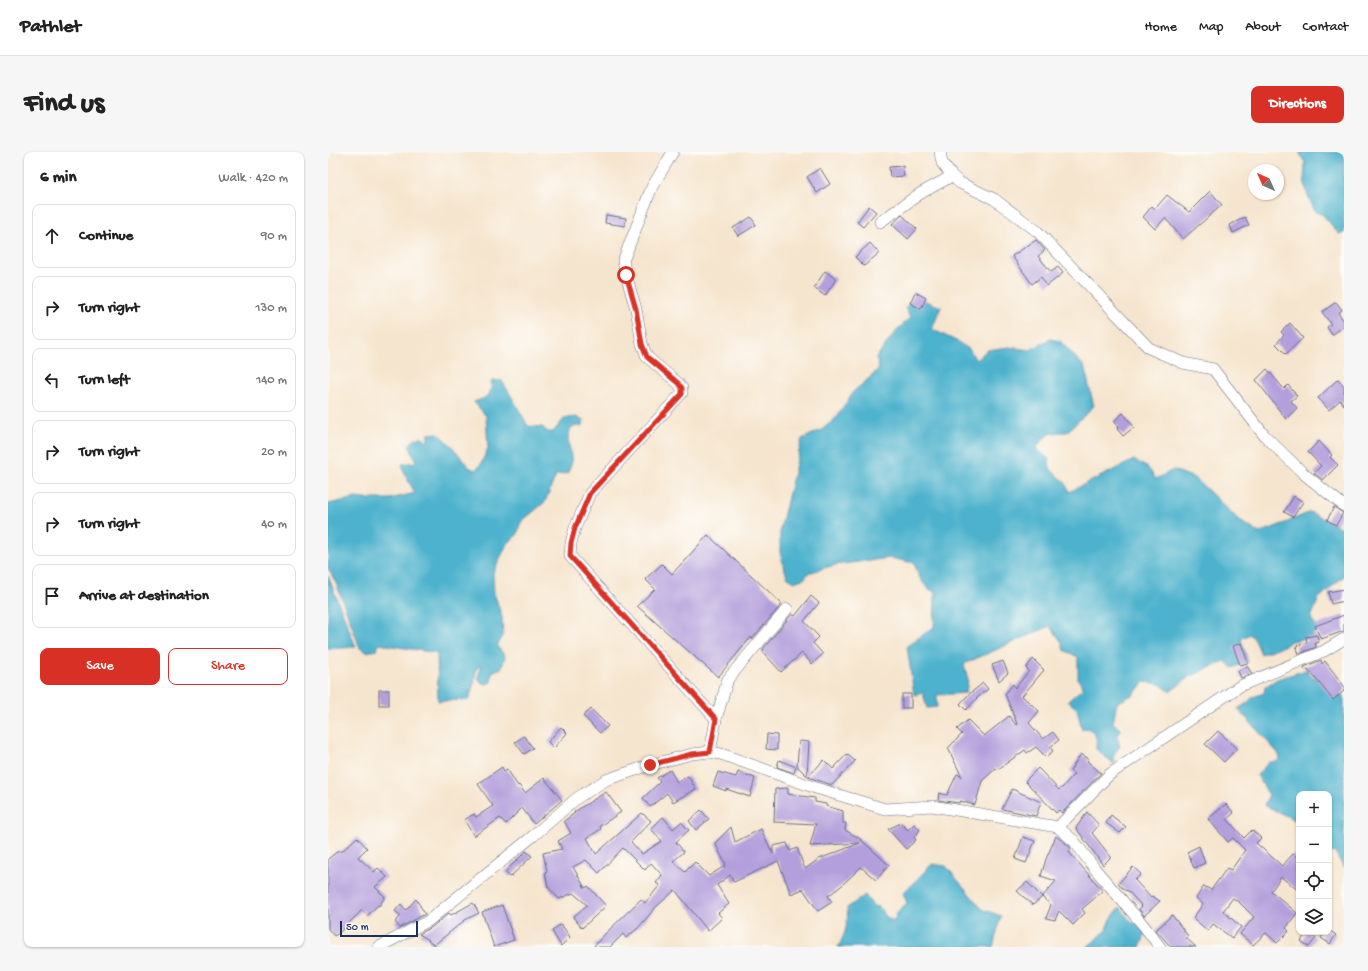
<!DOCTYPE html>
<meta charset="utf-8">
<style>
:root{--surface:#fff;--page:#f6f6f6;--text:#222;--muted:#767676;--line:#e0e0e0;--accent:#d93025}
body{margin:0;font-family:"Gochi Hand",sans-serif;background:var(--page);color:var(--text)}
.controls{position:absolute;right:12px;bottom:12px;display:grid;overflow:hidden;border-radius:8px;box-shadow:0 1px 3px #0004}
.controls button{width:36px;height:36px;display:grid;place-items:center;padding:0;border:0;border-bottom:1px solid var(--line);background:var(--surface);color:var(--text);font:20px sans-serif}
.compass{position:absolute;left:920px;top:12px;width:36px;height:36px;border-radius:50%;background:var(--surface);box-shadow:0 1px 3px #0004;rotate:315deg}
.scale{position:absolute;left:12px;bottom:10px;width:78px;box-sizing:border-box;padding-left:4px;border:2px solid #1b2f5e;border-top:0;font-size:11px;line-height:14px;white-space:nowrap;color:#1b2f5e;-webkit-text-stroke:3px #fdfcf7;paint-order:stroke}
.stop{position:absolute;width:12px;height:12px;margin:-9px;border:3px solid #d93025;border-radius:50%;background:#fff}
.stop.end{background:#d93025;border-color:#fff;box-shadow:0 1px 4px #0008}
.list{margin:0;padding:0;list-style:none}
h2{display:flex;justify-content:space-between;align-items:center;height:52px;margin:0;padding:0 16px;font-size:17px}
h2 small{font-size:13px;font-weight:400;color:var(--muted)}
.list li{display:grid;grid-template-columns:26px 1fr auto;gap:12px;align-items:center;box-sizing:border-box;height:64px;margin:0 8px 8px;padding:0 8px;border:1px solid var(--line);border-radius:8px}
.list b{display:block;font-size:15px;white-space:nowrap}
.list em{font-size:13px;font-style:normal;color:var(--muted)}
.actions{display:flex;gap:8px;padding:12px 16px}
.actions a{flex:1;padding:9px 0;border:1px solid var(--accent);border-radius:8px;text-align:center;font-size:14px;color:var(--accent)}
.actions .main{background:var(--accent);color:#fff}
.icon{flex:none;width:22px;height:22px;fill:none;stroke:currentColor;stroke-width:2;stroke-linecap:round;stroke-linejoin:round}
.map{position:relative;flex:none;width:1016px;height:795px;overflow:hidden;border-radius:8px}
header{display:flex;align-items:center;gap:24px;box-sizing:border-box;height:56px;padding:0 20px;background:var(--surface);border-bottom:1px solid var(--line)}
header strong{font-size:19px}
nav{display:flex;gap:22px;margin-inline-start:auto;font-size:14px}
.intro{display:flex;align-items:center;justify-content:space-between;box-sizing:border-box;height:96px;padding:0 24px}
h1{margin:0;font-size:28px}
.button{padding:10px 18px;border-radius:8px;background:var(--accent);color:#fff;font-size:14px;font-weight:700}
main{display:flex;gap:24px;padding:0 24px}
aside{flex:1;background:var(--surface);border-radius:8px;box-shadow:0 1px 3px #0004}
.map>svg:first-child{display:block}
.water{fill:#4eb2cd;stroke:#347096}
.building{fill:#b29fdc}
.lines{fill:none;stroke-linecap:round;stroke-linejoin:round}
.street-casing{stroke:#686f85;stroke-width:12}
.street{stroke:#fff;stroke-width:11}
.route{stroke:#d93025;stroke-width:5}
</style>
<header>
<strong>Pathlet</strong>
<nav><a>Home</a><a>Map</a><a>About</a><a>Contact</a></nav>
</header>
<div class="intro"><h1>Find us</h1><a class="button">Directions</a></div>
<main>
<aside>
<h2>6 min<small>Walk · 420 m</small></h2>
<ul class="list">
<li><svg class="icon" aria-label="ahead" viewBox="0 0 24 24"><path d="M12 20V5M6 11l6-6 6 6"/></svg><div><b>Continue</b></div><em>90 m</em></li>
<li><svg class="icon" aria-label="right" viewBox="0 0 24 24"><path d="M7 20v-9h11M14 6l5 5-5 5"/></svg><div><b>Turn right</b></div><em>130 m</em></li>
<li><svg class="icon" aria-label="left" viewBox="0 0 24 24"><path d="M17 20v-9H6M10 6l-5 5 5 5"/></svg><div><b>Turn left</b></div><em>140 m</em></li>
<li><svg class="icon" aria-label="right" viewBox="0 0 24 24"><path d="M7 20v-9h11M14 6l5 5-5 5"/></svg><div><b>Turn right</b></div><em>20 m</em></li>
<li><svg class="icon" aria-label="right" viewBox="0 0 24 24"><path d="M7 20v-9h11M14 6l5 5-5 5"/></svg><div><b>Turn right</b></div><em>40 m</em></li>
<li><svg class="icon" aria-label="arrive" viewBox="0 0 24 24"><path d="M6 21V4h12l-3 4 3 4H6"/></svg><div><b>Arrive at destination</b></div></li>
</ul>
<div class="actions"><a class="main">Save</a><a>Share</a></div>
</aside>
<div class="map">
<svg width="1016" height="795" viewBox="0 0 1016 795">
<rect width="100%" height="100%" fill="#fdfcf7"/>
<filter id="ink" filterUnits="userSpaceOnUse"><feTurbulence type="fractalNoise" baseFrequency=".025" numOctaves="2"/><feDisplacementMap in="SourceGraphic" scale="8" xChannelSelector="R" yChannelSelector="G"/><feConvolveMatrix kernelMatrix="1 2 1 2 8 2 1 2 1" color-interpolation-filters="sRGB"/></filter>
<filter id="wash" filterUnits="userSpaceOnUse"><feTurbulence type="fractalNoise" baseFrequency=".012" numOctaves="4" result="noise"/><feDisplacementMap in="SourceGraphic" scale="16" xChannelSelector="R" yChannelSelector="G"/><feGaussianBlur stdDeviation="0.9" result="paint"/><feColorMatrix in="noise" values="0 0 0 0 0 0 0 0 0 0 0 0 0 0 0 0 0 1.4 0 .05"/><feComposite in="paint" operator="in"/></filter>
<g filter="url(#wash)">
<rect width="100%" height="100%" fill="#f6e5ce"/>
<g class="water">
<path d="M971 0H1016V81L1011 82 994 62 987 60 979 41 976 27 977 11Z"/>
<path d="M592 147 613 155 604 177 628 189 641 197 648 208 659 198 681 195 702 198 722 187 732 189 756 214 766 254 739 280C722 280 717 282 708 297L721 307 722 317 737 330 741 340 806 308 820 316 828 327 845 318 867 326 912 369 931 381 957 371 982 360 1013 376 1016 375V424L991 446 983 466 990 478 980 486 963 489 958 493 933 502 927 488 922 482 913 487 920 510 904 516 897 509 861 525 842 540 832 532 816 530 806 542 789 551 785 571 793 578 789 584 792 594 785 604 787 611 786 612 768 597C769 586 769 581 759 576L754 578 749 557 740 549 755 536 750 527V505L736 498 733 489 722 474 636 512 640 527 638 541 609 543V555L599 556 595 541 586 543 579 494 606 475 607 440C594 435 591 424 586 411L562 406 507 413 480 421 477 426 466 430 459 425 452 401V378L474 287 495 277 509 265 525 240 546 222 551 216 548 206 565 183 582 165 577 156 584 148Z"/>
<path d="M165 228 174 229 185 247 200 274 214 275 220 280H225L237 266 248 265 256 268 254 274 243 275 240 286 244 310 240 321 228 323 217 350 193 370 189 383 178 394 165 421 166 441 174 465 175 484 169 494 177 504 174 516 164 520 163 530 158 532 152 530 150 525 153 515 150 514 148 518 147 527 141 548 110 549 109 501 51 492 49 498 38 500 32 496 8 431 0 416V352L28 346 37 347H62L87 341 77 323 74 312 88 310 81 293 87 287 94 285 98 290 100 287V282L110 281 123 293 141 315 147 318 153 312 160 296 158 264 146 250C157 246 165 244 163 230Z"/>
<path d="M0 424 28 495 0 497Z"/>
<path d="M994 513 978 520 986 526 995 524 1008 540 1014 544 1016 542V716L1007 700 1001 701V642H971V670L936 653 941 643 929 623 941 610H948L952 606 950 601 910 557 919 551 925 545 936 541 937 535 949 527Z"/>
<path d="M604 712 618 714 654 757 673 764 665 795H510C517 783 521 770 519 756L537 743 545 754 551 755 560 767 567 769 568 761 579 751 575 741Z"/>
<path d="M792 755 804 771 809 772 819 780 812 795H759L778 779 783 767Z"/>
</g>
<g id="blocks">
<g class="building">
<path d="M575 14 576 24 562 25 561 15Z"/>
<path d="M492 16 502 32 489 41 479 25Z"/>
<path d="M882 39 894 53 855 87 837 66 827 77 815 65 824 54 827 57 839 43 861 60Z"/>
<path d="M541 54 548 60 535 75 529 70Z"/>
<path d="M278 63 298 66 297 74 277 71Z"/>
<path d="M574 63 589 77 580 87 564 72Z"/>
<path d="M423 65 428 73 410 84 405 76Z"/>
<path d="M917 65 921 73 905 81 902 73Z"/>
<path d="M708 88 717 98 710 104 723 120 730 115 735 121 719 134 713 125 704 132 684 104Z"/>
<path d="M542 91 551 101 536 114 527 105Z"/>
<path d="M497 119 508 127 497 144 486 136Z"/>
<path d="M587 140 598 146 593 157 582 151Z"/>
<path d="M1008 150 1014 158 1010 161 1016 169V174L1004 183 999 175 1003 172 994 160Z"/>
<path d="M962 171 975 186 958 202 948 192 956 183 953 180Z"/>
<path d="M939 217 956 237 960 233 969 244 963 249 969 256 958 267 928 228Z"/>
<path d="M1010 227 1016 234V253L1012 248 1001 258 990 246Z"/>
<path d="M795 261 806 275 795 284 789 277 791 275 786 269Z"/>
<path d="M991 289 1004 303 1002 305 1010 313 995 328 986 321 993 314 980 300Z"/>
<path d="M966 344 975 350 965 365 956 360Z"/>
<path d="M1006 355 1015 361 1008 373 999 368Z"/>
<path d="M380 383 454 452 424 487 423 485 390 525 309 454 327 437 317 427 334 412 344 422Z"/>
<path d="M1016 437V449L1003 452 1000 440Z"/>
<path d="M483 444 491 451 476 469 491 485 485 491 495 502 484 512 474 501 453 520 434 499 436 498 435 497 464 462 467 464Z"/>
<path d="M1016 463V479L993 487 987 474Z"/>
<path d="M989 483 991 490 987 491 988 495 971 502 968 494 979 490 978 485Z"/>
<path d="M913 491 920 511 912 513 905 494Z"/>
<path d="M705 507 716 518 694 544 711 559 701 571 715 587 725 580 731 588 722 595 725 599 718 605 708 595 699 601 697 598 669 618 668 616 654 629 647 653 632 649 631 651 610 648 611 641 619 643 629 622 634 625 620 596 634 582 629 577 640 568 656 584 681 564 688 573 689 572 677 542 685 532 687 536 701 519 698 516Z"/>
<path d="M993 508 994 512 997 509 1016 534V539L1005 548 980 517 977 518 976 515Z"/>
<path d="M675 509 680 521 671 529 664 513Z"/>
<path d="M919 514 924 522 913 526 910 519Z"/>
<path d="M655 531 660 537 648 547 638 558 632 552 640 543Z"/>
<rect x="51" y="538" width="10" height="15"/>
<rect x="574" y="542" width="9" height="14"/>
<path d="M263 557 280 574 272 581 255 564Z"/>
<path d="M233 575 239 581 226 596 220 590Z"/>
<path d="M890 579 909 596 896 610 877 592Z"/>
<path d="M439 582 449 583V598L438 597Z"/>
<path d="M196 584 205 596 196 602 187 590Z"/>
<path d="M471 589 481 590 479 624 469 614Z"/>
<path d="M519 602 527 609 504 633 480 625 496 608 505 617Z"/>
<path d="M753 602 761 607 759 609 773 621 734 661 731 658 728 661 697 629 710 616 731 638 733 636H734L746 622 742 619Z"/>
<path d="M451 608 468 615 466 621 449 615Z"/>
<path d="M174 615 176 619 179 617 190 634 191 633 197 641 216 626 234 648 206 672 194 656 178 672 172 666 146 684 136 668 146 662 148 665 165 654 150 632Z"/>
<path d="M342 618 349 630 360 624 368 637 345 650 339 641 322 655 315 646 332 630 329 626Z"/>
<path d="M390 620 408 625 410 620 427 626 422 645 398 637V639L385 634Z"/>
<path d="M460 636V642L487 646V650L498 652V654L515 659V671H518L517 678 531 686 561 713 548 728 533 715 512 735 500 744 504 750 490 759 475 737 463 742 450 709 406 730 402 723 389 733 401 752 390 761 394 766 380 779 347 738 328 755 310 776 298 786 295 782 282 795H265L276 783 313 747 317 751 332 733 328 731 334 723 323 711 317 718 295 696 271 721 258 708 245 715 257 736 260 734 278 754 254 776 245 765 259 753 245 741 231 747 220 735 217 720 219 719 215 701 234 697 230 689 243 681 236 669 247 661 246 660 278 640 293 660 272 674 273 677 259 686 268 702 314 661 323 669 303 690 314 702 334 689 323 677 335 665 345 677 353 670 361 678 348 690 356 700 345 709 357 720 367 710 381 724 398 713 387 691 403 675 407 690 433 677 445 702V694L459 691 462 699 469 696 477 717 491 707 532 691 482 694 488 672 446 670 447 637Z"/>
<path d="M684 637 713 650 708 664 674 657Z"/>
<path d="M898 652 906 661 899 667 916 686 924 678 933 686 928 691 954 714 965 702 971 707V739L953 725 943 739 969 761 958 776 961 779 949 791 938 781 925 793 912 782 926 765 912 751 905 746 895 759 913 775 904 786 885 772 880 779 865 766 875 752 868 746 876 734 883 738 899 716 903 718 917 698 905 686 900 690 880 667Z"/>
<path d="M373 658 381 667 368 678 361 669Z"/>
<path d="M759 660 771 673 764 681 783 705 775 713 748 676Z"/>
<path d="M783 663 798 675 792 681 778 671Z"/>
<path d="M573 671 580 678 586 672 592 678 586 685 588 688 578 697 560 677Z"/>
<path d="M728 684 741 694 743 697 741 700 775 739 754 757 757 761 745 773 731 759 727 768 718 766 723 753 714 745 728 729 713 724 718 707Z"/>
<path d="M29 685 39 696 30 705 46 720 50 716 59 725 47 735 57 745 51 754 50 753 39 764 34 758 11 781 6 784 0 777V707L11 698 13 700Z"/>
<path d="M695 685 707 689 698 711 687 707Z"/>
<path d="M871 694 877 711 866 716 859 700Z"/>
<path d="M198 699 204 704 182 725 177 720Z"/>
<path d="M805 715 813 722 807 728 823 746 824 744 832 749 816 764 811 757 814 754 799 738 798 739 790 732Z"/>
<path d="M699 730 714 745 705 753 689 739Z"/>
<path d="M88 747 97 762 72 776 67 770 73 764 67 759 73 752 78 758Z"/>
<path d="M145 751 151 761 137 768 106 793 100 789 101 788 91 782 104 775 121 761 123 763Z"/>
<path d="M174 753 186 788 166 795 154 760Z"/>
<path d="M844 763 860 784 858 786 868 795H843L828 778Z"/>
<path d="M233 772 242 785 233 794 224 779Z"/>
<path d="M1001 778 1008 783 1002 792 993 786 997 780H1001Z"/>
<path d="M979 780 988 786 981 795 973 789Z"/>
</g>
</g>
</g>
<g filter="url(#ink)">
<use href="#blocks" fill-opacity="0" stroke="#686f85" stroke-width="1"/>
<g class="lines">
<g class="street-casing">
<g id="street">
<path d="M345 0 324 35 295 109 298 123 308 157 314 192 319 205 350 231 354 236V241L262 341 247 376 243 391 242 404 388 567"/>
<path d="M612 0 614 11 624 24 632 31 666 47 709 79 821 196 855 211 885 217 936 283 976 322 1016 354"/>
<path d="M552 70 593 41 624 24"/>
<path d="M382 600 388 567 400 527 459 457"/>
<path d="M730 675 782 622 912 534 996 499 1016 487"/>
<path d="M51 795 100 769 205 684 249 646 278 628 322 613 364 602 382 600 393 602 488 636 557 657 604 654 730 675 746 689 767 717 816 774 832 795"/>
</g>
</g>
<use href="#street" class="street"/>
</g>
</g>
<g class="lines" filter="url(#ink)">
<path class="route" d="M298 123 308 157 314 192 319 205 350 231 354 236V242L262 341 247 376 243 391 242 404 388 567 382 600 364 602 322 613"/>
</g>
</svg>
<div class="controls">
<button>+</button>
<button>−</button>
<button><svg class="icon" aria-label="locate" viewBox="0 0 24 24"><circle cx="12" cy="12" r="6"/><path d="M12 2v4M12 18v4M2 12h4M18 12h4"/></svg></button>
<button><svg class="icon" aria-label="layers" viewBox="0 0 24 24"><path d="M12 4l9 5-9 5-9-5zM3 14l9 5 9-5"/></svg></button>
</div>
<svg class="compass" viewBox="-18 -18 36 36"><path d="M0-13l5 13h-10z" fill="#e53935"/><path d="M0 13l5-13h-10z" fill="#767676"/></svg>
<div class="scale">50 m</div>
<div class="stop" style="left:298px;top:123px"></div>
<div class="stop end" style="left:322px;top:613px"></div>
</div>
</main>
